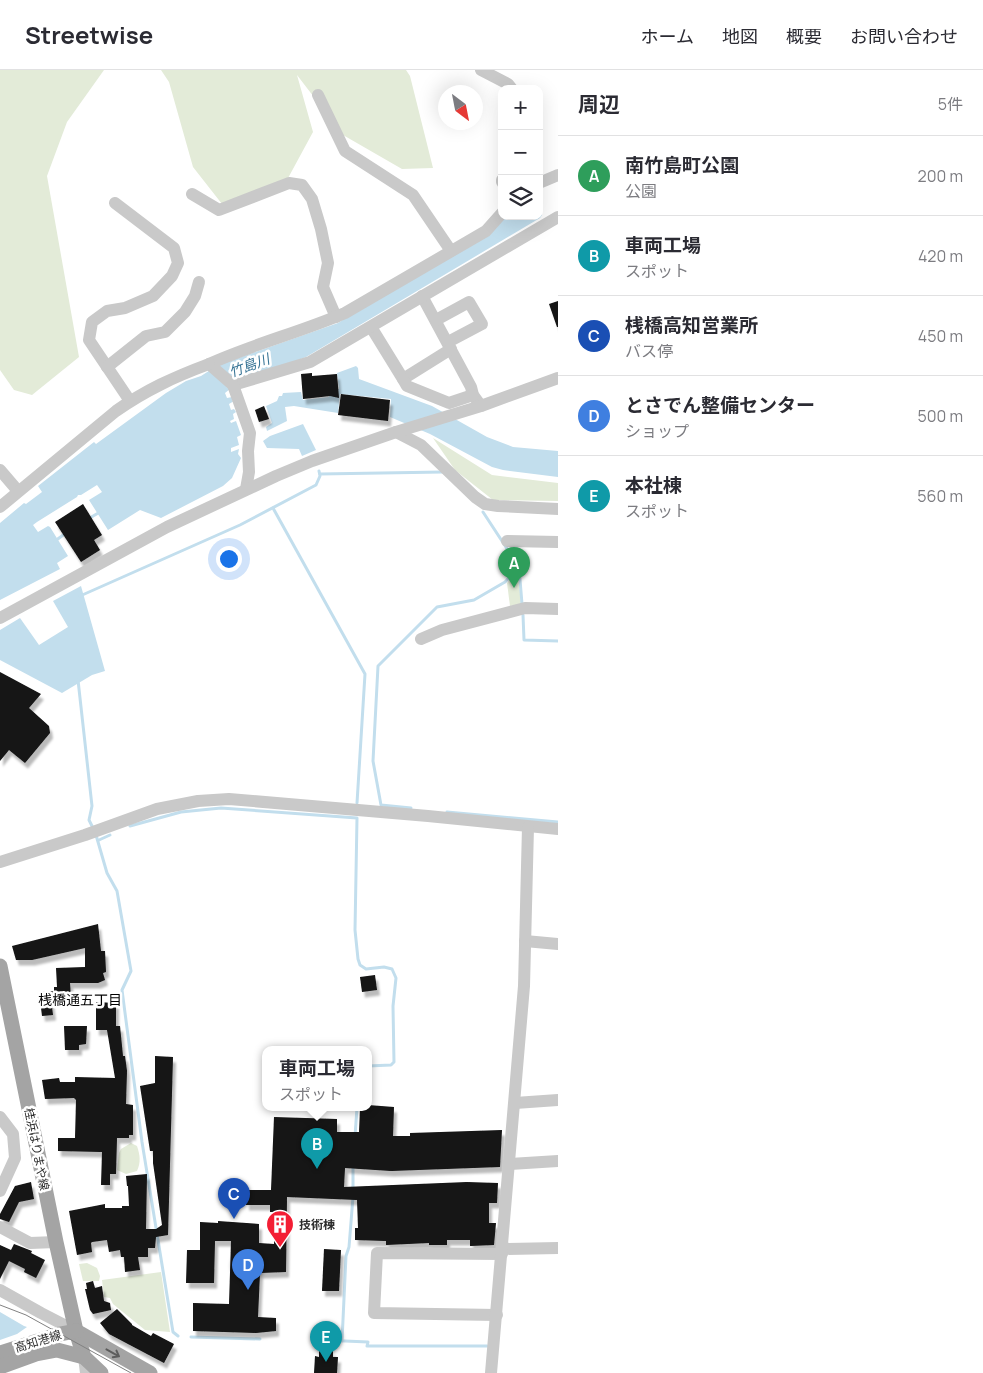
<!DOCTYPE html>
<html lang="ja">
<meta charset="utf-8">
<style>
:root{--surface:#fff;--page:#f7f7f7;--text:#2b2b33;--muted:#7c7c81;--line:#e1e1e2;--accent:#ea580c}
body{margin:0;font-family:Manrope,"Noto Sans JP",sans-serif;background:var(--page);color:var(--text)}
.controls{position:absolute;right:15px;top:15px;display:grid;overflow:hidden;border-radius:10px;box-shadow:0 5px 20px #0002}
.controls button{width:45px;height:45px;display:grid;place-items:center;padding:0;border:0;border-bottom:1px solid var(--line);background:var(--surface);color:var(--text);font:25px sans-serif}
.compass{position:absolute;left:438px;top:15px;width:45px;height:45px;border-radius:50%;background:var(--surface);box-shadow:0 5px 20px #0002;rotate:148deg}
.you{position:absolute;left:228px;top:488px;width:18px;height:18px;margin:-12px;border:4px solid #fff;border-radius:50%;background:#1a73e8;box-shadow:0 0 0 8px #1a73e833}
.badge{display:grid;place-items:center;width:32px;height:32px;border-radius:50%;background:var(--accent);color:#fff;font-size:16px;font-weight:700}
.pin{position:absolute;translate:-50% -41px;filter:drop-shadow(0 1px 2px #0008)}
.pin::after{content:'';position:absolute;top:26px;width:18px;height:15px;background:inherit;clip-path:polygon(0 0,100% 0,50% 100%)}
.popup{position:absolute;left:262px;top:976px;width:110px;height:65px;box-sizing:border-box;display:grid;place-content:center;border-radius:10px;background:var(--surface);filter:drop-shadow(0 1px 4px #0005);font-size:16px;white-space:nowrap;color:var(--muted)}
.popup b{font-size:19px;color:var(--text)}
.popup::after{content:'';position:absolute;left:50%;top:100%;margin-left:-10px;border:10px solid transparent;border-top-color:var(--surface)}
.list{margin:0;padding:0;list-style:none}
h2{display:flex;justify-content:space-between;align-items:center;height:65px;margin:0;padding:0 20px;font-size:21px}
h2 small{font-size:16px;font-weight:400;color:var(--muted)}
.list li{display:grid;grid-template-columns:32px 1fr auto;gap:15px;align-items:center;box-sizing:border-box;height:80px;padding:0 20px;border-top:1px solid var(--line)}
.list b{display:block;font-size:19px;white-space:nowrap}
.list p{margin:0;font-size:16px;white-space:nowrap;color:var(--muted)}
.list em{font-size:16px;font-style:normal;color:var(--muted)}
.icon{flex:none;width:28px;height:28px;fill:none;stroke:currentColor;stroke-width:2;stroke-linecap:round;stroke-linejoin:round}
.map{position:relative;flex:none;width:558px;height:1303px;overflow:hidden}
header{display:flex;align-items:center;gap:30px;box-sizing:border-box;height:70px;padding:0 25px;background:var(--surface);border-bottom:1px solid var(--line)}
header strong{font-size:24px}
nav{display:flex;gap:28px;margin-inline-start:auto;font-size:18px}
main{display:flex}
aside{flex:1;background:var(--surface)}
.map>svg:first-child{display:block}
.green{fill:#e3ebd8}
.water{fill:#c2deed}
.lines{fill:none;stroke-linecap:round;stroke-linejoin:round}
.stream{stroke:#c2deed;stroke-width:3}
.building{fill:#131313;filter:url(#shadow)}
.minor{stroke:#c9c9c9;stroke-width:12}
.major{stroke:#a4a4a4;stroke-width:15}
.tram{stroke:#818181;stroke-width:1}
.oneway{stroke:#5c5c5c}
.labels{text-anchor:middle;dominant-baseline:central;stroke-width:5;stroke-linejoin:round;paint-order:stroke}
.street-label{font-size:12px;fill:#2c2c2c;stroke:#fff}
.poi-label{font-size:12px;font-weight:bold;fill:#2c2c2c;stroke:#fff;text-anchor:start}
.water-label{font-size:14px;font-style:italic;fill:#347294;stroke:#fff}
.neighbourhood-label{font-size:14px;fill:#000;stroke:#fff}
</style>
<header>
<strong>Streetwise</strong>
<nav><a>ホーム</a><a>地図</a><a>概要</a><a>お問い合わせ</a></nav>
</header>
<main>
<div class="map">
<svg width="558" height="1303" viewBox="0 0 558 1303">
<defs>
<filter id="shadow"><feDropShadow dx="3" dy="5.5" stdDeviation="1" flood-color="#0004"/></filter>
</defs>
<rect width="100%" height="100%" fill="#fff"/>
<g class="green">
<path d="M0 0H104L67 52 47 106 79 287 32 325 14 320 0 300Z"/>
<path d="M161 0H406L410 6 433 98 402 99 343 65 297 5 313 62 287 110 222 134 193 97 169 12Z"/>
<path d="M433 368 492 405 558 413V431L493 430 455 400Z"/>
<path d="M518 499 521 534 510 536 507 513Z"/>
<path d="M131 1073 137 1076C140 1085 141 1092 137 1101L126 1104 117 1100 119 1083 121 1079Z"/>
<path d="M87 1193 97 1198 100 1206 99 1211H83L79 1194Z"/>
<path d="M161 1202 170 1262 145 1260 113 1234 110 1228 104 1227 102 1210Z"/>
</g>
<g class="water">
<path d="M539 141 542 145 540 148 306 287 225 318 228 317 230 319 225 323 227 328 232 327V331H234L229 334 231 340 234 339 236 342 233 344 234 349 230 351 231 353 236 351 241 365 237 367 239 375 231 378V382L239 379 238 384 241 388 232 408 223 416 161 448 140 440 108 460 89 430 102 422 97 415 81 425H78L77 427 37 452 33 455 38 462 48 456 50 457 68 486 57 493 60 499 0 530V453L24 433 26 434 42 422 38 416 94 372 96 374 166 323 186 311 201 306 218 295 338 253 504 146H539Z"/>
<path d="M356 296 358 298 359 309 432 336 487 367 513 377 558 381V407L503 400 492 397 430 364 390 347 391 329 340 324 338 343 294 336 285 337 287 351 267 361 266 357 272 353 266 336 277 331 279 326H282L283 323 301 322 303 330 329 327V320L339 319 337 303Z"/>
<path d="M303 354 316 380 302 386 299 379 267 378 263 371 270 366Z"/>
<path d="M81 516 105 601 92 605 62 623 0 590V560L20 548 39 575 68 557 53 531Z"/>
<path d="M0 1242 24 1256 27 1257 17 1264 0 1270Z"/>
</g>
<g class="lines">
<g class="stream">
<path d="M320 404 443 402"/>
<path d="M273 438 365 604 357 733"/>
<path d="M483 442 519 497 522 534"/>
<path d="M88 449 100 442"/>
<path d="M55 471 66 463"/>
<path d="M80 526 240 455 316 415 320 406 319 401"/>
<path d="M523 545 524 570 558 571"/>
<path d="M78 610 92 736 89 750 94 760"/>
<path d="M411 738 381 735 373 691 378 596 437 537 474 530 505 512 519 497"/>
<path d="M447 742 558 752"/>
<path d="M130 756 181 742 221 738 357 748 355 860 358 889 360 895 366 899 384 897 392 899 396 908 393 936 394 992 391 995 368 996"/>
<path d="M96 765 107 803 117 821 131 901 122 920 142 1072 173 1262 178 1266"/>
<path d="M99 770 110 765"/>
<path d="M355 1066 357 1038"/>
<path d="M353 1119V1095"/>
<path d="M191 1267 260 1269"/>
<path d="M322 1270 368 1272 367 1276H487"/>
<path d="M342 1271 346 1186 349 1177 353 1127"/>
</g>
</g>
<g class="building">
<path d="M558 231V257H557L549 234Z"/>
<path d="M312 303V306L337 304 339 328 330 326 303 329 301 304Z"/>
<path d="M341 324 390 330 388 351 338 345Z"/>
<path d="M264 336 269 349 259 352 255 340Z"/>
<path d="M83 434 102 465 94 470 100 480 81 492 55 452Z"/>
<path d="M0 602 41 624 29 638 49 656 50 663 25 693 9 680 0 691Z"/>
<path d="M98 854 101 881H105L106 902 103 903 105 910 98 913H70L71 928 51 929 53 945 42 946 39 922 54 921V917H57L56 898 85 897V878L32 890H16L12 876Z"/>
<path d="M375 905 377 920 362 922 360 907Z"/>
<path d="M96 932 116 933V956H120L123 986H125L127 1001 126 1034 133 1035V1065H129V1068H117L116 1104H110V1115H101L102 1082 58 1081V1068H75L76 1030 74 1028 45 1029 42 1010 59 1008 60 1012H75V1007L115 1008 107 960H96Z"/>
<path d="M64 956H87L86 974 79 975V980H65Z"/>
<path d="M155 986 173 987 168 1165 156 1167 155 1178H148V1187H138L140 1200 125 1202 124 1187H121L120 1180 109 1182 107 1170 92 1172 91 1173 92 1182 77 1185 69 1141 105 1134V1138H122V1136H129L128 1116H127L126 1106 147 1104 146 1159H156L162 1155 153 1093V1081H150L140 1016 155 1013Z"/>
<path d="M368 1035 394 1037 393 1066H410V1063L502 1060 500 1097 391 1101 345 1098 344 1117 467 1112 498 1113 497 1133H489V1153H496L494 1175 470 1176V1170H447V1175H429V1173L386 1175V1171L355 1170V1158H358L357 1130 287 1127 286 1202 260 1203 258 1247 276 1248V1261L256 1263 193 1261V1233L229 1234 231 1171H215L214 1213H186L187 1180H200V1152L218 1153V1151L259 1154V1173L274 1174 275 1142H270V1135H246V1120H271L274 1047 337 1049V1062H359L360 1038H368Z"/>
<path d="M31 1112 34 1129 19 1132 9 1152 0 1149V1144L15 1116Z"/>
<path d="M14 1174 32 1181 31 1183 45 1190 36 1208 24 1202 25 1199 9 1191 0 1209V1175L11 1180Z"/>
<path d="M324 1179 341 1180 339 1221H322Z"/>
<path d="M93 1211 95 1218 102 1216 104 1231 110 1233 111 1240 93 1244 90 1240 85 1219H87L86 1213Z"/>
<path d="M117 1239 132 1254V1255L151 1266 153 1263 174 1274 164 1293 109 1264 100 1253Z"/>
<path d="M319 1280 333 1281V1287H338L337 1303H314L315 1286 319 1287Z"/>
</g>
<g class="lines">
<g class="minor">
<path d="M481 0 508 14 512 19"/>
<path d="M318 25 345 81 413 125 451 181"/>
<path d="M502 110V112"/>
<path d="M539 113 558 105"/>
<path d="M192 124 219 140 289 113 302 115 312 129 321 159 328 193 323 217 336 247"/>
<path d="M115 133 174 178 178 193 172 206 153 226 125 238 107 241 92 252 89 270 130 331"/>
<path d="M422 226 471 317 473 325 481 336"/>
<path d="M436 250 469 232 482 254 448 272"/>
<path d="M371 257 403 309 451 279"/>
<path d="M107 297 146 266 165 262 185 242 195 226 199 212"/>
<path d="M403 309 407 316 449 333 473 325"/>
<path d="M233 315 310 292 558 147"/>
<path d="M396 362 421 375 475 427 485 434 498 436 558 439"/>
<path d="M0 400 18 421"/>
<path d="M246 419 249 402 248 381 250 363 233 315 209 294C253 274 301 262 345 243L486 161 502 143"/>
<path d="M0 437 116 341C146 320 174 307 209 294"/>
<path d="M507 471 558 472"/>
<path d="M0 548 167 457 276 406 312 391 396 362 481 336 558 308"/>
<path d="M421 569 442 560 525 538 558 539"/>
<path d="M0 792 85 765 157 739 198 731 229 729 428 746 558 759"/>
<path d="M525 871 558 874"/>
<path d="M515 1033 558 1030"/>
<path d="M0 1047 13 1064 15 1088 0 1121"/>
<path d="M510 1094 558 1091"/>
<path d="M0 1157 30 1173 56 1172"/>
<path d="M503 1179 558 1178"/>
<path d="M0 1220 41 1243 76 1261"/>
<path d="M497 1245 374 1243 377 1183 502 1184"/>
<path d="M84 1287 86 1303"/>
<path d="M491 1303 524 916 528 757"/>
</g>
<g class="major">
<path d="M0 896 56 1172 76 1261 84 1287 101 1303"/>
<path d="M76 1261 150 1303"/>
<path d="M0 1283 60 1264 76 1261"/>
<path d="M0 1297 36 1284 57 1280 84 1287"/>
</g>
<path class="tram" d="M0 1235 26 1245 131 1303"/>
</g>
<defs><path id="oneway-shaft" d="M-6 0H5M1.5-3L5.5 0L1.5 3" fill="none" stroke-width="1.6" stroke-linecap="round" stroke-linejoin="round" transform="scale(1.25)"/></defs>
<use class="oneway" href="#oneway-shaft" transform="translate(113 1283) rotate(29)"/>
<defs>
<g id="building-pin" transform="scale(1.4375)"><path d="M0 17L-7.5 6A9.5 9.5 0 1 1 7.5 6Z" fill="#f31e34" stroke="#fff"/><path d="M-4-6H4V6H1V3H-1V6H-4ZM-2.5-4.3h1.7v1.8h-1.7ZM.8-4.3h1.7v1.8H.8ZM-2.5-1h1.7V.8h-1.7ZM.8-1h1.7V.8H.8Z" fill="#fff"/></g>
</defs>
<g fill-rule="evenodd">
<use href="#building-pin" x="280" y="1154"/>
</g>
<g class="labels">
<g class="street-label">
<text transform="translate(37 1079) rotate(79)">桂浜はりまや線</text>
<text transform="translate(38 1271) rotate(-17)">高知港線</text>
</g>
<g class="poi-label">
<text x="299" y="1154">技術棟</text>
</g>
<g class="water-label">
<text transform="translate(249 295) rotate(-20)">竹島川</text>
</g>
<g class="neighbourhood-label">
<text x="80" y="929">桟橋通五丁目</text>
</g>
</g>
</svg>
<div class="controls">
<button>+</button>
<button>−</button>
<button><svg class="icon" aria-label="layers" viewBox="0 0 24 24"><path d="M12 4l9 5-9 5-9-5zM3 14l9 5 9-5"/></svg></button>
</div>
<svg class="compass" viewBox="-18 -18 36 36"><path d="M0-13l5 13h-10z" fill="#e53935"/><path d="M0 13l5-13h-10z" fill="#7c7c81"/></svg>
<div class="you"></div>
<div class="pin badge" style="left:514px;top:518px;background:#2e9e5b">A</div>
<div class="pin badge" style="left:317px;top:1099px;background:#0f9aa8">B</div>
<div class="popup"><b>車両工場</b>スポット</div>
<div class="pin badge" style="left:234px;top:1149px;background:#1a4fb4">C</div>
<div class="pin badge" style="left:248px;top:1220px;background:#3f7fe0">D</div>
<div class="pin badge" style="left:326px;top:1292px;background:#0f9aa8">E</div>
</div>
<aside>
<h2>周辺<small>5件</small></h2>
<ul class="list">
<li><span class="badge" style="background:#2e9e5b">A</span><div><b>南竹島町公園</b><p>公園</p></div><em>200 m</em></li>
<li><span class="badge" style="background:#0f9aa8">B</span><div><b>車両工場</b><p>スポット</p></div><em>420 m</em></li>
<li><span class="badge" style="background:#1a4fb4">C</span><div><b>桟橋高知営業所</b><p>バス停</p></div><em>450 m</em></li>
<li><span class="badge" style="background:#3f7fe0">D</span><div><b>とさでん整備センター</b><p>ショップ</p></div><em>500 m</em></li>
<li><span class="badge" style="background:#0f9aa8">E</span><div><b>本社棟</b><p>スポット</p></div><em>560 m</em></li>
</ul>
</aside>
</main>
